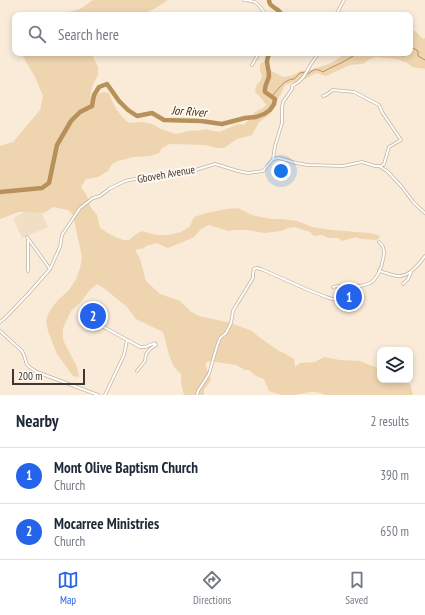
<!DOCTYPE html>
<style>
:root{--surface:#fff;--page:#f2f2f3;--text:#1f2937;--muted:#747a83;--line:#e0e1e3;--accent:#2563eb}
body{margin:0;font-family:"PT Sans Narrow",sans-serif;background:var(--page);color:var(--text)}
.controls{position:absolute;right:12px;bottom:12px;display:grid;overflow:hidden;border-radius:8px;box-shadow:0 2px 6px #0003}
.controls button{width:36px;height:36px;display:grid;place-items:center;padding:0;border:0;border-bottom:1px solid var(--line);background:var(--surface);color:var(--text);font:20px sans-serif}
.scale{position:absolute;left:12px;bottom:10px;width:73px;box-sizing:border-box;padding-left:4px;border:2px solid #3d3830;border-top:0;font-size:11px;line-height:14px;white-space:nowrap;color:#3d3830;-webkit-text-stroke:3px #fff9f2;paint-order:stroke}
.you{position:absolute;left:281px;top:171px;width:14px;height:14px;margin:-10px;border:3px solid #fff;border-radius:50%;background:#1a73e8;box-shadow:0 0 0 6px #1a73e833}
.badge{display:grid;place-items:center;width:26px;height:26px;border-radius:50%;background:var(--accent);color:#fff;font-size:13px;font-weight:700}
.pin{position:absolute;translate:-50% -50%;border:2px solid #fff;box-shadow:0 1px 4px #0006}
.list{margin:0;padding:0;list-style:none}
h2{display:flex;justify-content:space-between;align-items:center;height:52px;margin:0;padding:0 16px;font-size:17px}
h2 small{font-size:13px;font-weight:400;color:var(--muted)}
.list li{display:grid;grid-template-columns:26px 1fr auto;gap:12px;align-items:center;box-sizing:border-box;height:56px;padding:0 16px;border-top:1px solid var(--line)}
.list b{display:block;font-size:15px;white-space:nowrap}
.list p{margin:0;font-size:13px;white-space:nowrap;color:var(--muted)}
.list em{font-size:13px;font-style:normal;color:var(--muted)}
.icon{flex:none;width:22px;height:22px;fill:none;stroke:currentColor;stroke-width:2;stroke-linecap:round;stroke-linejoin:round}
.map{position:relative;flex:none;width:425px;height:395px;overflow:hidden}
.search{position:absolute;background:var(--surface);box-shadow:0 2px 6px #0003;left:12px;right:12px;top:12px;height:44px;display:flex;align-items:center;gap:10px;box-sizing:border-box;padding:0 14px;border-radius:8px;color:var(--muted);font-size:15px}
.sheet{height:164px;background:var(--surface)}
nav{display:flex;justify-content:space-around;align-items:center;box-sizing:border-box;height:56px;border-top:1px solid var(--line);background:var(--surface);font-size:11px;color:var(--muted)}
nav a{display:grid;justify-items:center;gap:2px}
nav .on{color:var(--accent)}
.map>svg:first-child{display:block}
.built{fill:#f0dec5}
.green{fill:#efd4b0}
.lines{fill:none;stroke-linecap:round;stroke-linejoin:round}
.stream{stroke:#b79159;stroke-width:1}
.river{stroke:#b79159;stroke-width:4.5}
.minor-casing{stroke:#c2b4a2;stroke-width:3.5}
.minor{stroke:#fff;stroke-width:2}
.labels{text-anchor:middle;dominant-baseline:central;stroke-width:4;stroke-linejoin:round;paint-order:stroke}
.street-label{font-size:11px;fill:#3d3830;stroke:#fff9f2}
.water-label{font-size:12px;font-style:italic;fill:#472d00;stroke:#fff9f2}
</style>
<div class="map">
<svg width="425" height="395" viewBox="0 0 425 395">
<rect width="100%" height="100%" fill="#f9ebd8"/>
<path class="built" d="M38 206 48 227 22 238 13 218Z"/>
<g class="green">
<path d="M93 0H168L154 9 140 15H57L80 9Z"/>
<path d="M410 29 415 31 423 39 425 38V69L412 67 407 63 397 59 376 57 370 59 363 64 350 65 326 76 316 73 305 79 285 85 283 89 281 94 274 104 270 114 259 122 252 135 245 137 237 139 224 148H216L206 145 170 144 162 148 159 153 151 156 134 157 118 161 112 164 108 171 98 177 86 179 81 187 87 196 91 208 97 215 100 228 111 235 123 240H129L136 234 142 231 156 235H169L181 232 190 226 194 217 206 213 227 209 238 208 252 215 271 219H282L297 221 312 227 331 230 370 233 380 236 377 240 361 239 356 237 342 241 338 238H328L322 235 314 236 310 232 295 227 288 228 281 231 264 233 247 230H236L228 231 209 225 201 229 194 237 190 239 168 248 156 243 146 246 144 248 135 250 140 259 146 281 160 294 180 301 190 311 199 316 231 323 252 331 259 337 279 351 284 353 294 359 295 367 300 363 315 362 324 357 340 360 360 361 375 367H380V380H406L410 384 413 395H325C313 388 302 395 289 395L288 394 287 395H281L269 391 264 379 256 376 249 370H245L236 365 209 361 205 364 211 380 204 390V395H184L181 383V374L174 367 169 355 163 332 136 319 127 307 105 289 97 284 89 291 80 303 71 311 63 328V340L77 367 79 377 73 376 57 354 48 331 46 321 49 312 57 301 69 290 76 279 80 268 82 257 73 215 68 210 53 207 44 213 19 212 0 219V146L13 142 40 110 43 96 35 77 21 53H96L93 57 98 67V75L93 84 90 97 103 92 109 93C113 105 119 115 129 123L142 122 152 124 161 129 176 134 189 131 203 130 205 129 219 132 238 124 244 125 255 112 263 108 266 105 262 99 255 92 256 86 261 80 262 76 260 70V64L267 60 268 69 283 77 291 76 301 71 309 70 320 67 331 63 346 53H410Z"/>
</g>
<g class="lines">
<g class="stream">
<path d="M410 48H413L418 51V56L425 60"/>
<path d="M375 53 378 54 380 53"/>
<path d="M398 53 403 56 406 55 407 53"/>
<path d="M275 99 271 97C278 90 284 79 294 79L300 73 306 72 308 74C315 69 315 68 323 72 329 68 335 66 341 63 347 60 352 56 359 53"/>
</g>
<g class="river">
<path d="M269 0C269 1 270 5 271 5 275 9 280 10 282 15"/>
<path d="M284 53H285"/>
<path d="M0 192 42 188 49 183 57 145 71 121 80 112 92 106 94 95 99 87 107 84 119 101 128 110 137 116 152 113 164 120 201 121 222 124 245 118 256 117 264 114 270 110 274 104 275 99 265 92C264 85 268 82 269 76 269 66 264 62 270 53"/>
</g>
<g class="minor-casing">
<g id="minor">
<path d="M244 0C258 1 258 4 266 15"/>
<path d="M336 15 344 0"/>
<path d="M252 65 259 53"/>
<path d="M323 96 326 95 333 90 344 91 354 92 379 105 382 112 401 140 389 147 384 164 381 166"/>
<path d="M273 159 279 158 296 163 308 165 343 166 362 162 375 166H379L387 171 402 187 414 203 425 213"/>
<path d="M27 237 50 269"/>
<path d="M28 271V240"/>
<path d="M379 271C384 272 394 276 398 276 409 277 419 264 425 256"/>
<path d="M403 284 408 279 411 272"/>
<path d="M333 287C338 285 341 287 345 287 352 287 364 286 370 283 377 279 382 267 383 259 385 252 384 246 379 242"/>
<path d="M91 320 140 347H145L155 343"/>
<path d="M0 322 5 318 28 294 50 269 60 247 62 235 80 208 93 198 100 196 109 189 125 181 154 175 189 172 215 164 238 171 248 173 263 171 273 159 275 146 282 123V108L283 102 292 89V86C306 79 305 72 313 61 315 58 317 56 319 53"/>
<path d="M0 331 22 351C29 363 21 363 37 372L98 395"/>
<path d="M137 371 145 361 146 354 150 349 156 345 153 344"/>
<path d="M105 395 124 355 127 340"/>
<path d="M197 395 198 391 209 374 217 346 220 338 226 333 231 323 233 311 237 304 253 278V273L254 269 256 268 261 269 306 289 326 297 339 301 349 307"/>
</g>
</g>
<use href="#minor" class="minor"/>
</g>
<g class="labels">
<g class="street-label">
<text transform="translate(166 174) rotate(-10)">Gboveh Avenue</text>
</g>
<g class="water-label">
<text transform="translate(189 111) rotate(4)">Jor River</text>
</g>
</g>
</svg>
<div class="controls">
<button><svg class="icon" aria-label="layers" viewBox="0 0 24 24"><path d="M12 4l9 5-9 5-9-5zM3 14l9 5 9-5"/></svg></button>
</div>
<div class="scale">200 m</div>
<div class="you"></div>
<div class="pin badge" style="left:349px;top:297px">1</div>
<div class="pin badge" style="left:93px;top:316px">2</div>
<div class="search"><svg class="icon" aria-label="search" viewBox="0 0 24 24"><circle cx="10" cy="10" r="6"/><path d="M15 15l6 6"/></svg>Search here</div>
</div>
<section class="sheet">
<h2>Nearby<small>2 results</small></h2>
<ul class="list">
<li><span class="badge">1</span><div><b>Mont Olive Baptism Church</b><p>Church</p></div><em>390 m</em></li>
<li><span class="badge">2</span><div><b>Mocarree Ministries</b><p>Church</p></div><em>650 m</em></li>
</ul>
</section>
<nav>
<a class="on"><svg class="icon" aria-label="map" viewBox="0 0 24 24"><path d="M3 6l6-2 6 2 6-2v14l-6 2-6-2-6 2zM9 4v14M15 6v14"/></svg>Map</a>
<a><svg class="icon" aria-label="directions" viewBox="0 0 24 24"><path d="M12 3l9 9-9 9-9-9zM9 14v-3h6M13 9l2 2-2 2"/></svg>Directions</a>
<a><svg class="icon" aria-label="saved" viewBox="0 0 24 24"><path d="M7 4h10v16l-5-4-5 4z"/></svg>Saved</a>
</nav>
